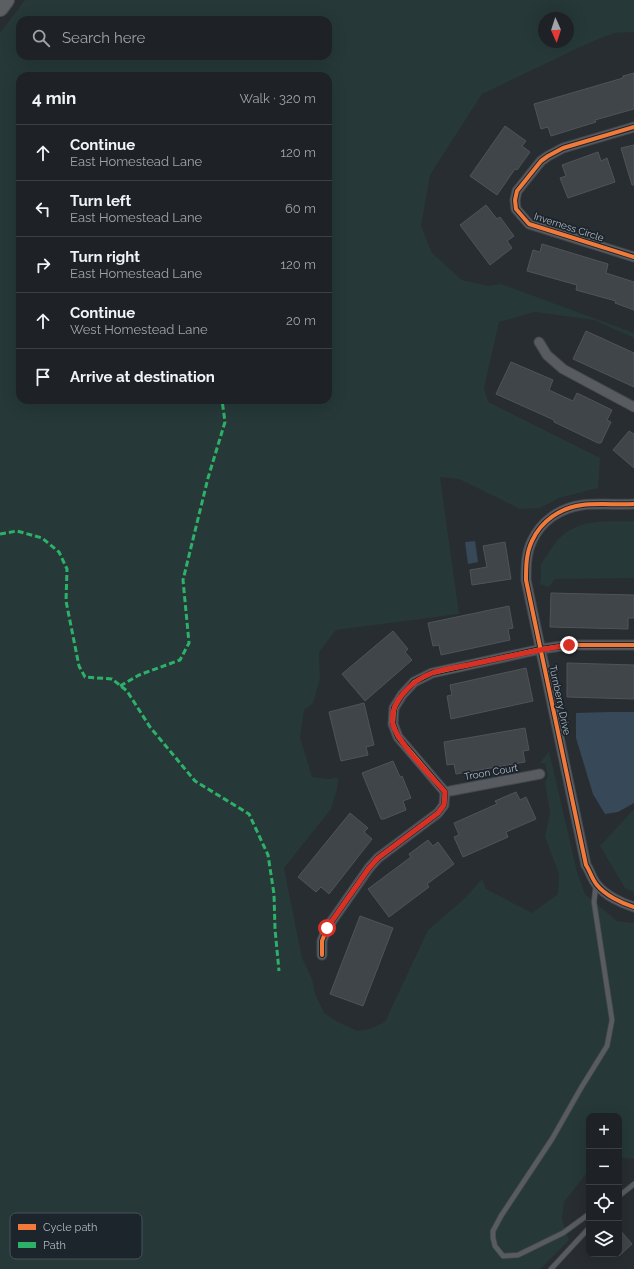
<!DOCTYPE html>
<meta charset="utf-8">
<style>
:root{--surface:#1e2226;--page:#262a2e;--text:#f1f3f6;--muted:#a1a4a7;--line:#3c3f43}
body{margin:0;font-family:Raleway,sans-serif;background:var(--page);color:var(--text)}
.controls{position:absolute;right:12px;bottom:12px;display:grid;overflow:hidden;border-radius:8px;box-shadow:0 4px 16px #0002}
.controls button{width:36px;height:36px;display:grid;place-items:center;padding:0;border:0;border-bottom:1px solid var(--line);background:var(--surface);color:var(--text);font:20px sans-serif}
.compass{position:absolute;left:538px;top:12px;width:36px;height:36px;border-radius:50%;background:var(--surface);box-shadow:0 4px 16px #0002;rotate:177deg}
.stop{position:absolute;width:12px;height:12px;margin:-9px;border:3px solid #d93025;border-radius:50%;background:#fff}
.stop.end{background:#d93025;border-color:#fff;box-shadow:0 1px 4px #0008}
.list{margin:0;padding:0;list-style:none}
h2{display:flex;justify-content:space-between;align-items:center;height:52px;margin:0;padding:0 16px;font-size:17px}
h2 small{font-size:13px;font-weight:400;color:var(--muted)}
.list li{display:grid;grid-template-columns:26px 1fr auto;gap:12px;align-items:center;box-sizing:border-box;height:56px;padding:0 16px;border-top:1px solid var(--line)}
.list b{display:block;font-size:15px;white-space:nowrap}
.list p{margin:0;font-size:13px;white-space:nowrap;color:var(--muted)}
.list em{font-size:13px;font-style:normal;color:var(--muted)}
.icon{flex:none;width:22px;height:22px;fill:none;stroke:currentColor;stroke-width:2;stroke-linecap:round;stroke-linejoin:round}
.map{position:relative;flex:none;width:634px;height:1269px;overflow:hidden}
.search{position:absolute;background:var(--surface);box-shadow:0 4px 16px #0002;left:16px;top:16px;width:316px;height:44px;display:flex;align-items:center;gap:10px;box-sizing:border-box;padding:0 14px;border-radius:12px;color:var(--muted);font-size:15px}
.panel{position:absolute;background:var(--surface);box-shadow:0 4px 16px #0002;left:16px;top:72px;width:316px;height:332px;border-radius:12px}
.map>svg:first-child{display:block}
.green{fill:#263838;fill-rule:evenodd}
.water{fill:#374859}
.building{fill:#404549;stroke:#50545a}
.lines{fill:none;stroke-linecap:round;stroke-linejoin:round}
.lane-casing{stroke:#44484c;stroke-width:6}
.street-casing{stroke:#44484c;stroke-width:11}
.highway-casing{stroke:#45494e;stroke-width:18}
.lane{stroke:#585c61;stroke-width:4.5}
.street{stroke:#585c61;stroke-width:9}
.highway{stroke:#5c5f62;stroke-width:16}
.quiet{stroke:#2db169;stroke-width:3;stroke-dasharray:6 3;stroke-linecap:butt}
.cycleway-casing{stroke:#1c242c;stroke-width:6}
.cycleway{stroke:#f17a3a;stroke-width:4}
.route{stroke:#d93025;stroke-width:5}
.labels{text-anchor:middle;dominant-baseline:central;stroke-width:3.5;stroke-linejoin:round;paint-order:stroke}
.street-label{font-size:10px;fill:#b1bac4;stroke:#1c242c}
.key{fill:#1c242c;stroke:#49515a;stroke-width:1}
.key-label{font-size:11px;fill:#b1bac4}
</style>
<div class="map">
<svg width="634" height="1269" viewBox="0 0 634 1269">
<rect width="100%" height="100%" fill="#282d32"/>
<g class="green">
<path d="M25 0H634V32L614 33 591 42 482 94 430 175 421 226 432 253 462 280 488 286 501 284 634 333V338L594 320 535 312 499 322 484 388 488 402 600 458 598 488 559 498 540 508 520 509 459 479 440 477 459 614 336 630 319 652 320 679 313 703 304 710 300 737 312 777 329 779 338 777 337 789 331 809 284 868 302 958 312 979 315 994 324 1013 338 1022 357 1031 370 1029 385 1022 428 930 463 900 482 879 486 889 532 913 558 894 559 874 545 837 550 812 545 783 548 776 545 763H540L549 751 577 872 585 894 617 921 634 923V1159L619 1157V1116H589V1170L564 1202 562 1220 569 1240 540 1269H0V33ZM544 18H568V42H544ZM20 20H328V56H20ZM20 76H328V400H20Z"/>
<path d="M634 521V578L555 579 549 587 540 584C542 577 540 570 541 565 542 561 547 556 549 552 570 517 598 522 634 521Z"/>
<path d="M634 809V892L625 888 600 846Z"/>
</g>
<g class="water">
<path d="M475 541 478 562 468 564 465 542Z"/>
<path d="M609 712H634V803L618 812 605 814 593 794 576 738V713Z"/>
</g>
<g class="building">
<path d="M634 73V109L595 120 596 122 551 136 548 127 541 129 534 104 623 78V76Z"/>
<path d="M505 126 526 141 522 146 530 152 517 170 515 169 497 195 470 176Z"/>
<path d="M634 145V185H632L621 148Z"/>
<path d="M598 152 601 161 607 158 615 182 568 198 560 178 566 176 562 165Z"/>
<path d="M486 205 497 219 500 217 514 236 507 241 512 248 490 265 460 225Z"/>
<path d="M542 244 608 264 606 273 634 282V310L615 303 616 301 576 290 577 285 527 271 533 250 540 252Z"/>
<path d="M586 331 634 353V387L573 359Z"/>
<path d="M511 362 553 380 549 390 573 401 577 393 612 410 607 420 611 422 601 443H598L554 422V420L496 394Z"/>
<path d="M629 431 634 434V468L613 450Z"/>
<path d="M505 542 511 579 472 585 470 570 487 567 483 546Z"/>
<path d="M551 593 634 595V618H628V629L550 627Z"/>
<path d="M509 606 513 628 508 629 510 640 441 655 439 645 433 646 428 623Z"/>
<path d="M393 631 408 649 405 652 412 660 365 701 342 674Z"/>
<path d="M567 663 634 665V699L567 697Z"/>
<path d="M526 668 533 701 451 719 447 696 452 695 450 685Z"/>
<path d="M364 703 374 745 366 747 368 755 341 761 329 712Z"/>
<path d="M525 728 529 750 523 751 525 762 456 774 454 764 447 765 444 742Z"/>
<path d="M393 761 400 777 402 776 411 798 403 801 406 810 384 819H381L362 773Z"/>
<path d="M516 792 520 800 526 797 536 819 506 832 508 837 463 857 454 837 459 835 454 823 497 804 495 801Z"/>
<path d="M350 813 368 828 364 832 372 839 329 894 321 887 316 892 298 877Z"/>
<path d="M428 840 433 846 438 842 454 864 427 884 429 887 389 917 368 889 411 857 409 854Z"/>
<path d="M360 916 393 928 363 1006 330 994Z"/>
<path d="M619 1229 632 1244 619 1256Z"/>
</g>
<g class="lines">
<g class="lane-casing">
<g id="lane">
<path d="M619 1196 634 1184"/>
<path d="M589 1214 563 1233 518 1255 503 1256 495 1246 493 1238V1231L501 1216 552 1139 581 1088 607 1046 612 1020 594 902 596 884"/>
<path d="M551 1269 589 1228"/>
</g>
</g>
<g class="street-casing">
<g id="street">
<path d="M634 127 563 148 548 156 541 161 517 191 515 200 516 209 529 224 634 257"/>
<path d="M539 342 547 355 563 369 634 407"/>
<path d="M634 504C618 505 597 503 582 505 560 508 541 521 532 541 526 553 526 568 526 580L586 865C590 871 592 879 597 885 605 895 621 903 634 907"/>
<path d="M445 792 540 774"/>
<path d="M322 955V941L327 928 369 868 378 858 438 813 444 805 445 792 398 737 393 724 394 708 402 695 414 682 432 673 541 649 569 645H634"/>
</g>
</g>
<g class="highway-casing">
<path id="highway" d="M0 8 6 0"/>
</g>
<use href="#lane" class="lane"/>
<use href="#street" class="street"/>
<use href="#highway" class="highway"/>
<g class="quiet">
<path d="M0 534 17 531 42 538 59 552 67 569 66 601 79 666 85 677 112 679 127 691 150 727 195 781 249 814 268 855 274 894 275 929 279 971"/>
<path d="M120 686 139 675 180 660 189 643 183 580 208 478 225 422 222 400"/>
</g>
<g class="cycleway-casing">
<g id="cycleway">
<path d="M634 127 563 148 548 156 541 161 517 191 515 200 516 209 529 224 634 257"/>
<path d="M634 504C618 505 597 503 582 505 560 508 541 521 532 541 526 553 526 568 526 580L586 865C590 871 592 879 597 885 605 895 621 903 634 907"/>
<path d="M322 955V941L327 928 369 868 378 858 438 813 444 805 445 792 398 737 393 724 394 708 402 695 414 682 432 673 541 649 569 645H634"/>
</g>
</g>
<use href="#cycleway" class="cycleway"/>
</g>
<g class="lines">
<path class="route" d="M327 928 369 868 378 858 438 813 444 805 445 792C432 777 398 743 393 725 388 702 413 680 432 673 445 668 460 667 473 664 505 657 537 650 569 645"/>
</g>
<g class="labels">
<g class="street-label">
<text transform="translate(569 227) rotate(18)">Inverness Circle</text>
<text transform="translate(560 700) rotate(78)">Turnberry Drive</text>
<text transform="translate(491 772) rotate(-10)">Troon Court</text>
</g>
</g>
<rect x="10" y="1213" width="132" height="46" rx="6" class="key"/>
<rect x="18" y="1224" width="18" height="6" fill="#f17a3a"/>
<rect x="18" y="1242" width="18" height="6" fill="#2db169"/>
<g class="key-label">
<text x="43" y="1231">Cycle path</text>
<text x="43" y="1249">Path</text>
</g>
</svg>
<div class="controls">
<button>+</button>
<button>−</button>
<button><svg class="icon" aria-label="locate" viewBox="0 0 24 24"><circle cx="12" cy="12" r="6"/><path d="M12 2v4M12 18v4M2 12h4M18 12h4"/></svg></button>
<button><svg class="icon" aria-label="layers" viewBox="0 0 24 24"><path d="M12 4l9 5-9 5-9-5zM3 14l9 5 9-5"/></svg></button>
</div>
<svg class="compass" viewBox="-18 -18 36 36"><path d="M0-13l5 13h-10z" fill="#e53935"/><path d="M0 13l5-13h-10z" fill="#a1a4a7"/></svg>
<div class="stop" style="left:327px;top:928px"></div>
<div class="stop end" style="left:569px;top:645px"></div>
<div class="search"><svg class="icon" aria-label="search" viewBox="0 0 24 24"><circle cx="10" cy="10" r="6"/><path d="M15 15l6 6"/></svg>Search here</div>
<section class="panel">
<h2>4 min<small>Walk · 320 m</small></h2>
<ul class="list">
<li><svg class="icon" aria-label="ahead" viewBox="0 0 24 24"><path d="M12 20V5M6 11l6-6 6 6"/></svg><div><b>Continue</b><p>East Homestead Lane</p></div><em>120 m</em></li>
<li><svg class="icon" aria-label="left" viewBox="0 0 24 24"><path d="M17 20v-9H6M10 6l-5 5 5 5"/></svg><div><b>Turn left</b><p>East Homestead Lane</p></div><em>60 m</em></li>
<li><svg class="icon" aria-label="right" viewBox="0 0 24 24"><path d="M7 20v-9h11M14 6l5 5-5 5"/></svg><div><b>Turn right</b><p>East Homestead Lane</p></div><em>120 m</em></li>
<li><svg class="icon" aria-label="ahead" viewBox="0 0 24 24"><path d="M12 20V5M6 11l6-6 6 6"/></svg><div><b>Continue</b><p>West Homestead Lane</p></div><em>20 m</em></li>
<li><svg class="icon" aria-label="arrive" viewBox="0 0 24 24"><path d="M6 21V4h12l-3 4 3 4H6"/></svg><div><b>Arrive at destination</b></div></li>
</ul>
</section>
</div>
